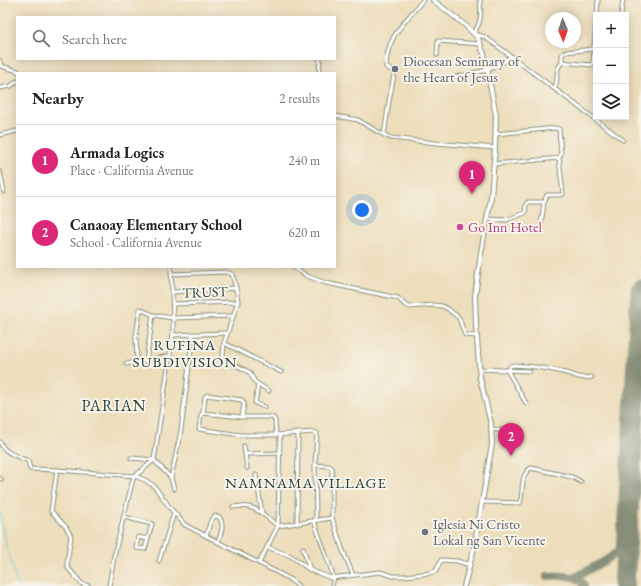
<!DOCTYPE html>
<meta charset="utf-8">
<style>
:root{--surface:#fff;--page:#f2f2f2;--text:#222;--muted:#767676;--line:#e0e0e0;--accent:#db2777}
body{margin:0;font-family:"EB Garamond",serif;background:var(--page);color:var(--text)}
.controls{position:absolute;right:12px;top:12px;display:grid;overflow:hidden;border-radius:0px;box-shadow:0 2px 10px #0003}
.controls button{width:36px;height:36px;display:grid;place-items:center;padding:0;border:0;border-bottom:1px solid var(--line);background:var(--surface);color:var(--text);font:20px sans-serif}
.compass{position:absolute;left:545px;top:12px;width:36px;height:36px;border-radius:50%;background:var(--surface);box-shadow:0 2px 10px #0003;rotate:178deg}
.you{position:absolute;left:362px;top:210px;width:14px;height:14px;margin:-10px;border:3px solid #fff;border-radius:50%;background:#1a73e8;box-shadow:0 0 0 6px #1a73e833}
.badge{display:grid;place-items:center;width:26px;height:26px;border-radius:50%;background:var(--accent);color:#fff;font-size:13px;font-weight:700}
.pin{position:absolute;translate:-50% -33px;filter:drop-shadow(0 1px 2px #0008)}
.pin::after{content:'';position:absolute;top:21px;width:14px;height:12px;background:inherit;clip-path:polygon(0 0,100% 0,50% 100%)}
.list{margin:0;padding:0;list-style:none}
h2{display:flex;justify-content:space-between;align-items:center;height:52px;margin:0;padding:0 16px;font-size:17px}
h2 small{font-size:13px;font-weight:400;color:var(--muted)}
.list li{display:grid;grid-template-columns:26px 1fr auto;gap:12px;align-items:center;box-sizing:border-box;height:72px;padding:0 16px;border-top:1px solid var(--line)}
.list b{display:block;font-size:15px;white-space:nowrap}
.list p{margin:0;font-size:13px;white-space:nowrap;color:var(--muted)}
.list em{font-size:13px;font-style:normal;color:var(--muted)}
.icon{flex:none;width:22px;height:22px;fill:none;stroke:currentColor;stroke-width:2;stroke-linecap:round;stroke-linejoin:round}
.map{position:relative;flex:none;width:641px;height:586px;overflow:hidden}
.search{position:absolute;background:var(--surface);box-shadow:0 2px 10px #0003;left:16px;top:16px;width:320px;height:44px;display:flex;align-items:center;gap:10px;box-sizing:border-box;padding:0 14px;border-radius:0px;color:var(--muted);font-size:15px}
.panel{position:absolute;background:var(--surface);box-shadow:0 2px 10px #0003;left:16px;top:72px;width:320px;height:196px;border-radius:0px}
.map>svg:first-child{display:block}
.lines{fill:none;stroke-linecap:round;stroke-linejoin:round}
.stream{stroke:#5dc7d8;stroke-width:1}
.taxiway{stroke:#868e78;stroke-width:8}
.runway{stroke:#868e78;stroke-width:21}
.street-casing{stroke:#868e78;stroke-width:5}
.secondary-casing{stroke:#868e78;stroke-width:6}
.street{stroke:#fff;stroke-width:3}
.secondary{stroke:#fff;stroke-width:4}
.worship-dot{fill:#6b7280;stroke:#f7f3e8;stroke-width:1.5}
.hotel-dot{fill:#d1479c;stroke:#f7f3e8;stroke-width:1.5}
.labels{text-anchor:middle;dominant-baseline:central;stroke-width:4;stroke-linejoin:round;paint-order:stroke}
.worship-label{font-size:14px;fill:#5b616d;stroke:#f7f3e8;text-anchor:start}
.hotel-label{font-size:14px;fill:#b23c85;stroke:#f7f3e8;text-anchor:start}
.street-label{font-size:14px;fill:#1f3d34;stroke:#f7f3e8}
.neighbourhood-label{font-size:15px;letter-spacing:1px;fill:#1f3d34;stroke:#f7f3e8}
.quarter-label{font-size:16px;letter-spacing:1px;fill:#1f3d34;stroke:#f7f3e8}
</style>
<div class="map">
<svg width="641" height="586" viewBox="0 0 641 586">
<rect width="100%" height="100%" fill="#f7f3e8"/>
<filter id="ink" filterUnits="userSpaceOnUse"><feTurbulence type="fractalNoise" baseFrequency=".025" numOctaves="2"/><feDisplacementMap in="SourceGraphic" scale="8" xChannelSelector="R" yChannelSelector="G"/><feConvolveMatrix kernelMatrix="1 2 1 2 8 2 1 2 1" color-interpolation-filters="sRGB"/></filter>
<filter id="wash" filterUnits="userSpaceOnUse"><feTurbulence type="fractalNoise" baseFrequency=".012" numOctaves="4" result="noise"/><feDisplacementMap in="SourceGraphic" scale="16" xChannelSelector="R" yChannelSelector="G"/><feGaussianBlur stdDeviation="0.9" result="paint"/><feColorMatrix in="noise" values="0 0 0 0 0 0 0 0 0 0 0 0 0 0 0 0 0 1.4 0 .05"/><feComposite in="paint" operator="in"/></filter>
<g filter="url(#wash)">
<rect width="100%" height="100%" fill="#eddebb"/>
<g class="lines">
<path class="stream" d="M0 513 3 533 18 586"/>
<g class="taxiway">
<path d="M618 552H624L626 559"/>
<path d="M547 576C559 576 578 573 584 586"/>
<path d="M572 577 578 576C591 567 623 555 627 539"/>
</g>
<path class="runway" d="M624 586 641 290"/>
</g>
</g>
<g filter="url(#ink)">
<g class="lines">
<g class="street-casing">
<g id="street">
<path d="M597 15 598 0"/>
<path d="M621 15 623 0"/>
<path d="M474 32C482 22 481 13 480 0"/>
<path d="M475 34 485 37 512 57 623 140"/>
<path d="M437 55 438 41 481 44"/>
<path d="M0 61 1 66 18 71 19 73"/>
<path d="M562 62 591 65 593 63 596 20"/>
<path d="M319 73 320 59"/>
<path d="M432 79 456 77 487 70"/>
<path d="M0 88 11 86 17 81"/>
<path d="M554 88 556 85 558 68 562 62V55L565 52 593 49"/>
<path d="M335 116 358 120 380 133 391 138 436 143 495 148"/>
<path d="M496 134 556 128 559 129 561 154 559 158 563 194 561 195H547L544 202"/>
<path d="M0 135 17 131"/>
<path d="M384 135 389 101 394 75V72L386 67C386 37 405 22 423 0"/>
<path d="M494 164 559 158"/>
<path d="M0 172 4 192"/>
<path d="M487 219 506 220 525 213 526 204 528 202H544L541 225"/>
<path d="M293 267 307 276 326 283 398 298 405 305 410 307 433 305 442 306 448 309 459 318 465 335 476 336"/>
<path d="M171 274 226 272 232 274 236 288 238 302 224 343 223 356 226 360 249 372 255 382 269 391"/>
<path d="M173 292 236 288"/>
<path d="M173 304 238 302"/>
<path d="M173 335 227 333"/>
<path d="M224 343 281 372"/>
<path d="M146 361 153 315"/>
<path d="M137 363 136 337 140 309 153 315 173 318 233 316"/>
<path d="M126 364 169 356"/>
<path d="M479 369 530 371"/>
<path d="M507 370 526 403"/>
<path d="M509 370 510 366 513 365C530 366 546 368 562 372 576 374 577 380 592 377"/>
<path d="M258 385 255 403 264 407"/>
<path d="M203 413 242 417H272L275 420 276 435"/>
<path d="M242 417 244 403 242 400 207 395 205 397 203 413 201 415 199 429 241 435H276L314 432 317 433 315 465 316 520"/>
<path d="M491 429 518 433"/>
<path d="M0 442C5 454 17 456 28 461L30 469 57 470 51 511 66 527 71 536 67 563 68 568 82 584 89 586"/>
<path d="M244 446 247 468"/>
<path d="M245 454 280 453"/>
<path d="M131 458 154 460 171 478 174 489"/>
<path d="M315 465 329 466 332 468V518L342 548 353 575"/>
<path d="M57 470 135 476 145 480 154 486 171 509 185 525 288 578 298 586"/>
<path d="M256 475 262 513"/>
<path d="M171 478 181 430 193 334"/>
<path d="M0 479H1"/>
<path d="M482 502 520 503C524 492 519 475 531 468L572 477 581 482"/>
<path d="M233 507C255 503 262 514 278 526"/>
<path d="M124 517 152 524 145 549 136 548 138 537 148 539"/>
<path d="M314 521 334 578"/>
<path d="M297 524 298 433"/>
<path d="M278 526 332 518"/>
<path d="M206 536 211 520 215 516 219 517C225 524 221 533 218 542"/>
<path d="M267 547 291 556 310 570 331 578 380 572 393 576H405L430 573 436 571 441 560 457 561 470 565"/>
<path d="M303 548 310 570"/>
<path d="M159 561 174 513"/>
<path d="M259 563 278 526 280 435"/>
<path d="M109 586 114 556 133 479 135 476 154 460 173 335V318L171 267"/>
<path d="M332 586 334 578"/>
</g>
</g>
<g class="secondary-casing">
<g id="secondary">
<path d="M433 0 465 25 478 38 484 54 496 115 495 148 491 197 481 253 475 296 476 325 480 378 491 424 492 444 474 548 464 586"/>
<path d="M487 70 512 57"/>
</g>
</g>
<use href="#street" class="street"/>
<use href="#secondary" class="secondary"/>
</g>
</g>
<g class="worship-dot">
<circle cx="395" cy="69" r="4"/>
<circle cx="425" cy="532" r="4"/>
</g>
<circle class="hotel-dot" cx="460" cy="227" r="4"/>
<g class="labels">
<g class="worship-label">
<text x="403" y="61">Diocesan Seminary of<tspan x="403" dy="16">the Heart of Jesus</tspan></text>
<text x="433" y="524">Iglesia Ni Cristo<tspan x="433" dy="16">Lokal ng San Vicente</tspan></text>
</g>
<g class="hotel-label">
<text x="468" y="227">Go Inn Hotel</text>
</g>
<g class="street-label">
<text transform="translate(205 292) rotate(-2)">TRUST</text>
</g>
<g class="neighbourhood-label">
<text x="185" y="344">RUFINA<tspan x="185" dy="17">SUBDIVISION</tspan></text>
<text x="306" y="482">NAMNAMA VILLAGE</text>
</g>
<g class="quarter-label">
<text x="114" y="405">PARIAN</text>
</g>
</g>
</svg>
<div class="controls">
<button>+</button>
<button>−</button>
<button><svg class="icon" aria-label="layers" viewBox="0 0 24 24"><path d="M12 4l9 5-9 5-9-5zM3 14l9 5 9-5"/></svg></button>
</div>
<svg class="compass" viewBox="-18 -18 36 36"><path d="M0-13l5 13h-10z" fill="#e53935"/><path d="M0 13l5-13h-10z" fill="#767676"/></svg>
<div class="you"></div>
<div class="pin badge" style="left:472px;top:194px">1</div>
<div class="pin badge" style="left:511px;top:456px">2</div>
<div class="search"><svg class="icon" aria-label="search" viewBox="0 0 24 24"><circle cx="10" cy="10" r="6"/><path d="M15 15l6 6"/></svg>Search here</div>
<section class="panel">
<h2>Nearby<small>2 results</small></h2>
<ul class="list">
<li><span class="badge">1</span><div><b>Armada Logics</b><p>Place · California Avenue</p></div><em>240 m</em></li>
<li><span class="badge">2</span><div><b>Canaoay Elementary School</b><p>School · California Avenue</p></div><em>620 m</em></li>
</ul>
</section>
</div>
